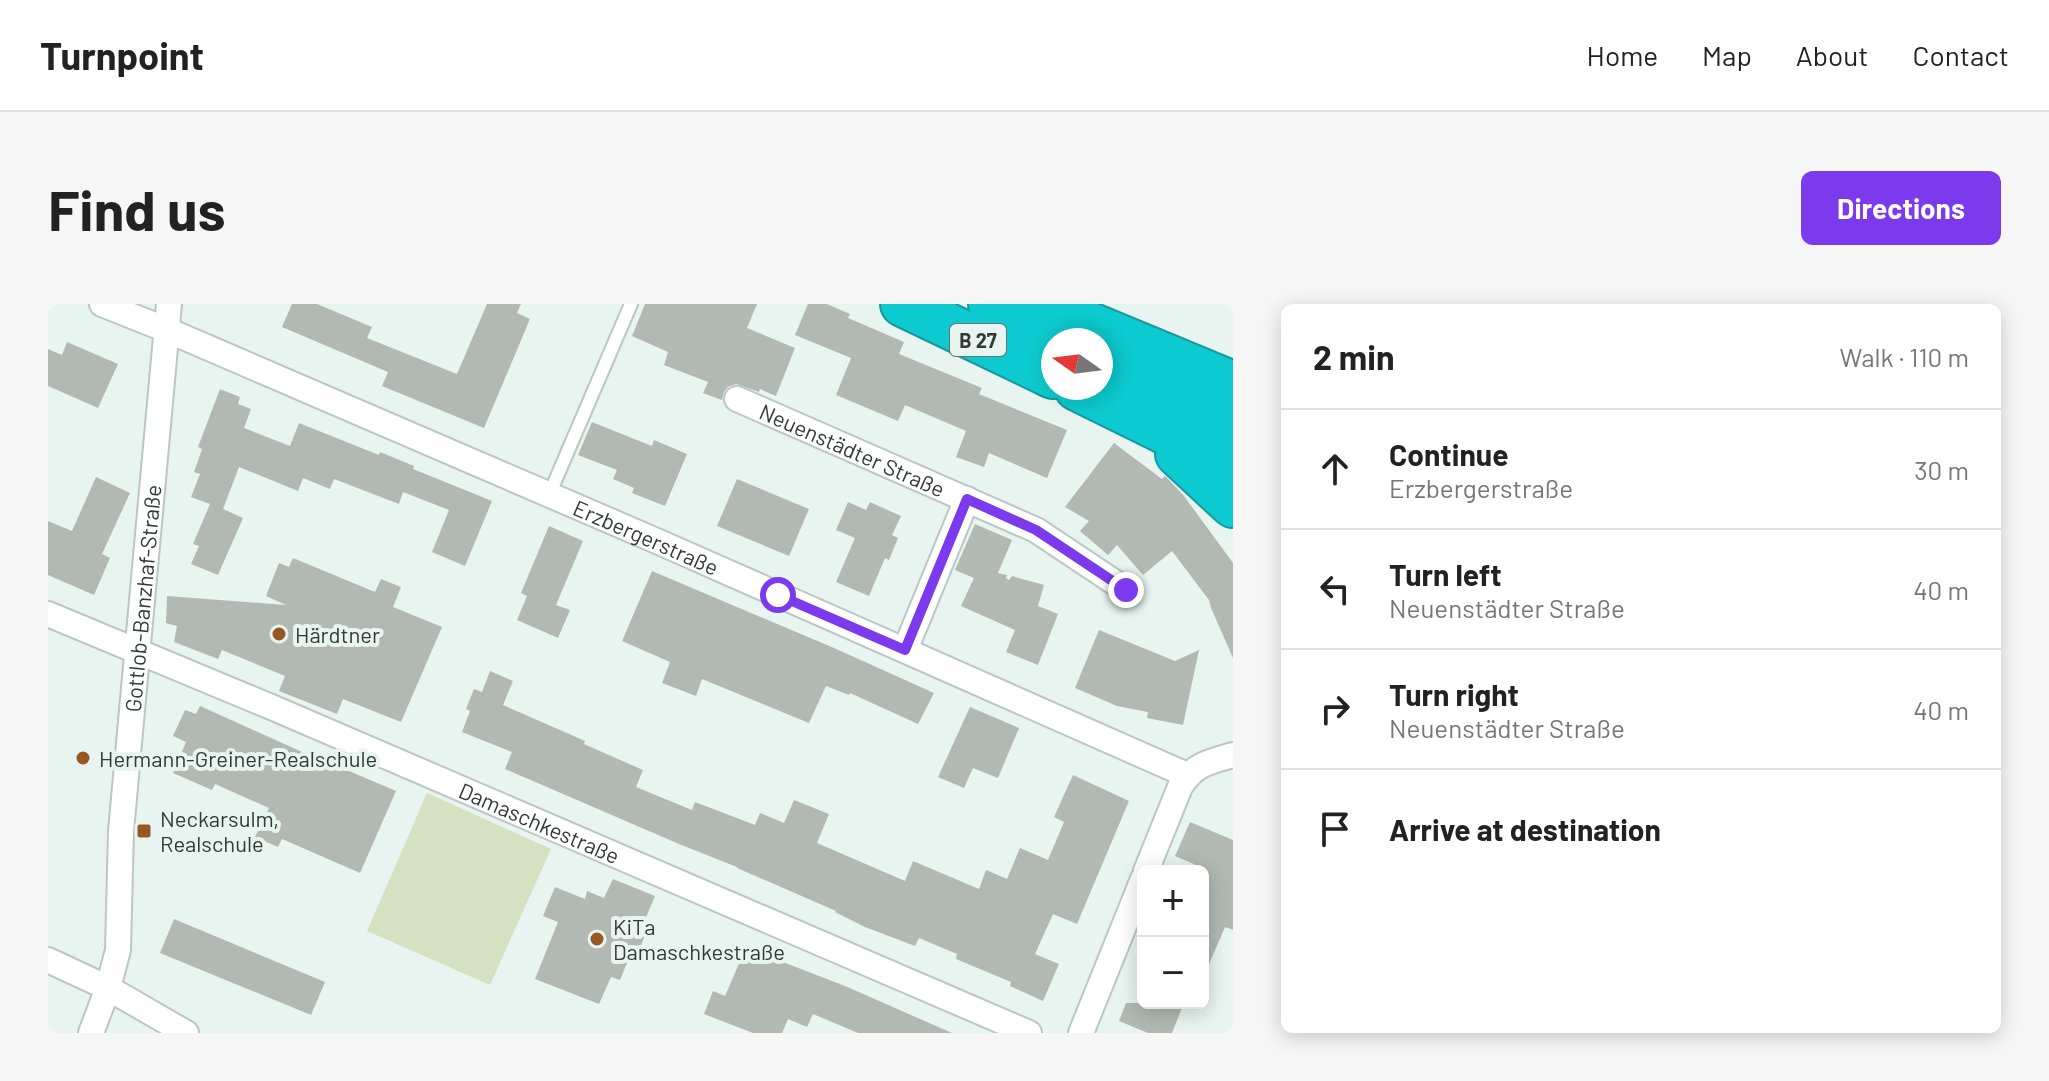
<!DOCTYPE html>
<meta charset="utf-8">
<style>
:root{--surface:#fff;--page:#f6f6f6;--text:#222;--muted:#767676;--line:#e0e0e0;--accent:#7c3aed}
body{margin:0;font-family:Barlow,sans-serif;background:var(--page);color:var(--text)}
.controls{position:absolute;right:24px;bottom:24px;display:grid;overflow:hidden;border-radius:12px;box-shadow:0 4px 20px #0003}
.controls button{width:72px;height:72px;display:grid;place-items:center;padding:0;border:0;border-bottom:2px solid var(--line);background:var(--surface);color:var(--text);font:40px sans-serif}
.compass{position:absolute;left:993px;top:24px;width:72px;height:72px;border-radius:50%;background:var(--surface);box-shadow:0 4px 20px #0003;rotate:284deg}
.stop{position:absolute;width:24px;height:24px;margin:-18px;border:6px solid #7c3aed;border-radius:50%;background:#fff}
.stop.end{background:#7c3aed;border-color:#fff;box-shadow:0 2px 8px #0008}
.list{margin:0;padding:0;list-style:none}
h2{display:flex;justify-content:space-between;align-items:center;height:104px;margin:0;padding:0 32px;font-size:34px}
h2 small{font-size:26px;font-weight:400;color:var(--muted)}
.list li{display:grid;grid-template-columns:52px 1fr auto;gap:24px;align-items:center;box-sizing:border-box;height:120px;padding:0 32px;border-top:2px solid var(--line)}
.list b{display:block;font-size:30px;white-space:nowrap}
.list p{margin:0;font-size:26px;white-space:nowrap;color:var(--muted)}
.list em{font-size:26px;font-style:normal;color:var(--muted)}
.icon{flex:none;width:44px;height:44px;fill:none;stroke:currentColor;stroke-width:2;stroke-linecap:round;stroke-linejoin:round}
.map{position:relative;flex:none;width:1185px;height:729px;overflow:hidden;border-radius:12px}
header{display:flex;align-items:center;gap:48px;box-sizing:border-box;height:112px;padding:0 40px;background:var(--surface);border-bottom:2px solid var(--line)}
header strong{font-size:38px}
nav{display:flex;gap:44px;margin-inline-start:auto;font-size:28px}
.intro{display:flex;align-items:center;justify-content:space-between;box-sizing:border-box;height:192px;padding:0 48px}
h1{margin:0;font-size:56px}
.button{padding:20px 36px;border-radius:12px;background:var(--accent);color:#fff;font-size:28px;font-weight:700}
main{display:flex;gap:48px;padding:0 48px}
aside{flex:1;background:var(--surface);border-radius:12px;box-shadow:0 4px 20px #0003}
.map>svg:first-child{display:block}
.green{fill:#d4e2c2}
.building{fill:#b1b9b2}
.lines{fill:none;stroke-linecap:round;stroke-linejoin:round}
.lane-casing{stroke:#bcc7c3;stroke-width:16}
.street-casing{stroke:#bcc7c3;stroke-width:28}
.highway-casing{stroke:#1a979a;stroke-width:48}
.lane{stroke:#fff;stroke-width:12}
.street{stroke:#fff;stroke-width:24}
.highway{stroke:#0ccacf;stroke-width:44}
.route{stroke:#7c3aed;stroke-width:10}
.poi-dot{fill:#985722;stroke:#e8f4f0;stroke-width:3}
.labels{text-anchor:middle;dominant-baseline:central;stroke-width:8;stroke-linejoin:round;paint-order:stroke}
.shield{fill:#e8f4f0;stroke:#6a716e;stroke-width:2}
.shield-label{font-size:20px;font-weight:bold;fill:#343937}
.street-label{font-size:22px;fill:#343937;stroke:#e8f4f0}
.poi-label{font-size:22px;fill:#343937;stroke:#e8f4f0;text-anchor:start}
</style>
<header>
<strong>Turnpoint</strong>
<nav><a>Home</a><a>Map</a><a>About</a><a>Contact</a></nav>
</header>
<div class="intro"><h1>Find us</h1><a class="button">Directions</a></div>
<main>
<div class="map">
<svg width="1185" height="729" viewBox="0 0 1185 729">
<rect width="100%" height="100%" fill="#e8f4f0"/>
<path class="green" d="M379 489 503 545 442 681 319 627Z"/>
<g class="building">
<path d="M244 0H269L324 23 319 34 409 70 439 0H473L469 9 482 15 436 124 334 82 340 68 234 23Z"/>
<path d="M597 0H709L699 24 747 44 728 92 712 85 711 88 688 80 680 83 676 88 674 96 655 89 660 78 616 61 620 48 584 32Z"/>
<path d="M760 0H779L802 10 800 14 856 38 851 50 934 84 931 90 1019 126 999 174 941 149 936 163 908 153 918 127 857 101 850 117 788 91 803 54 747 31Z"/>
<path d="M19 38 70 60 50 104 0 82V45L14 51Z"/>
<path d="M172 85 192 93 190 100 203 105 196 124 242 142 251 119 331 151 332 148 366 162 365 165 444 197 417 262 384 248 401 206 355 188 351 200 286 175 282 185 255 174 250 187 191 163 175 205 173 204 195 214 170 271 143 260 151 242 145 240 162 200 143 193 152 170 146 168 154 145 150 143Z"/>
<path d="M544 118 604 142 606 136 639 150 617 202 584 189 586 184 565 175 569 166 530 151Z"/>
<path d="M1066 139 1114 175 1117 172 1121 176 1136 192 1185 259V354L1163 304 1161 296 1124 247 1095 271 1069 241 1060 251 1032 227 1041 217 1017 203Z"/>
<path d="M48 173 82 189 54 250 62 254 46 291 0 271V217L24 227Z"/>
<path d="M689 175 761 205 741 252 669 222Z"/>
<path d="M800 198 818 206 822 198 853 212 844 231 850 234 841 256 837 254 821 292 788 278 807 234 788 226Z"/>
<path d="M927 220 964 236 950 269 959 271 958 274 961 276 964 272 996 281 990 302 1010 310 990 361 958 348 967 326 913 302 926 274 907 266Z"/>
<path d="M501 222 535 237 508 301 522 306 510 334 469 316 479 292 473 289Z"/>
<path d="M245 254 327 288 333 275 353 283 345 303 394 323 353 418 295 395 289 410 231 387 237 372 174 346 170 355 126 338 129 322 118 319 119 292 238 301 218 292 231 259 241 263Z"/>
<path d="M604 267 786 344 886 389 870 420 802 389 801 391 778 382 761 419 654 375 648 392 614 379 622 358 574 337Z"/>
<path d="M1051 326 1127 357 1151 346 1135 421 1099 414 1100 408 1069 402 1027 384Z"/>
<path d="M442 367 465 377 455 401 537 437 536 440 595 466 588 483 644 506 647 498 707 521 712 509 736 519 746 496 781 510 769 539 857 577 865 557 931 585 938 566 959 575 972 544 1000 556 1016 518 1006 513 1025 471 1081 497 1029 620 1005 610 987 650 1011 660 995 697 962 682 963 678 908 655 909 650 871 634 867 642 817 623 787 608 788 607 689 564V563L631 540 457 465 464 448 414 428 422 407 418 405 426 385 434 388Z"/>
<path d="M152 402 294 466V464L348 487 312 569 234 535 230 543 207 533 221 504 167 480 164 486 125 469 138 438 125 432 137 406 148 410Z"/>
<path d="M922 403 971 424 950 474 925 464 916 484 890 473Z"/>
<path d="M1142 518 1185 536V626L1177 623 1155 674V564L1127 552Z"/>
<path d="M565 575 607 592 596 618 601 621 589 652 583 649 572 676 563 673 551 700 487 675 510 618 495 612 507 583 537 595 539 587 556 594Z"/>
<path d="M126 615 277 678 263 711 112 649Z"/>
<path d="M699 641 733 655 732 657 797 682 904 729H810L765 710 759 723 740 715 734 729H705L656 710 665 687 677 692Z"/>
<path d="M1078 699H1136L1124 729H1100L1071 717Z"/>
</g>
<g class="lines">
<g class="lane-casing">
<path id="lane" d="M501 191 583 0"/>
</g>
<g class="street-casing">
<g id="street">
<path id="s1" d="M54 0 119 26 611 238 1139 471"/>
<path id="s2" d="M689 95 988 226 1078 286"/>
<path id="s3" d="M0 310 228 405 981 729"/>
<path d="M857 346 919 195"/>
<path d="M1098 567 1132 483C1146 460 1161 458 1185 451"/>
<path d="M0 656 60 684 138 729"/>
<path id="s4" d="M43 729 60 684 70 646 73 527 121 0"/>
<path d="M1033 729 1095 575"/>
</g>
</g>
<g class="highway-casing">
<g id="highway">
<path d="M855 0 1005 72"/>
<path d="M943 0 1014 36"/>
<path d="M992 0 1185 80"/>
<path d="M1053 55 1185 122"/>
<path d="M1029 84 1185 161"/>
<path d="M1130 150 1185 201"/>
</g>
</g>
<use href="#lane" class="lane"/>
<use href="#street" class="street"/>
<use href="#highway" class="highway"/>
</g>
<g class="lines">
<path class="route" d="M730 291 857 346 919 195 988 226 1078 286"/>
</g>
<g class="poi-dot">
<circle cx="231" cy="330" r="8"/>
<circle cx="35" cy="454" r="8"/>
<rect x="88" y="519" width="16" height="16" rx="4"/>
<circle cx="549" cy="635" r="8"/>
</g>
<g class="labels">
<rect class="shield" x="902" y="20" width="56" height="32" rx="6"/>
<g class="shield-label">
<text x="930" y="36">B 27</text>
</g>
<g class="street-label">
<text stroke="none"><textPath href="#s2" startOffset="126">Neuenstädter Straße</textPath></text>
<text stroke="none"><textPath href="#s1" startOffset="592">Erzbergerstraße</textPath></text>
<text stroke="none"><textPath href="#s4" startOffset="440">Gottlob-Banzhaf-Straße</textPath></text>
<text stroke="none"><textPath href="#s3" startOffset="534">Damaschkestraße</textPath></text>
</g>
<g class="poi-label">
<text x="247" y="330">Härdtner</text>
<text x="51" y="454">Hermann-Greiner-Realschule</text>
<text x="112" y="514">Neckarsulm,<tspan x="112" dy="25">Realschule</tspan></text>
<text x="565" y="622">KiTa<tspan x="565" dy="25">Damaschkestraße</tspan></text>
</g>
</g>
</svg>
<div class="controls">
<button>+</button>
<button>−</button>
</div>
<svg class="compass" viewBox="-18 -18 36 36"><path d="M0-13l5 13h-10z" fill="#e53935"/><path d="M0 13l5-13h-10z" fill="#767676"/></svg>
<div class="stop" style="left:730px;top:291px"></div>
<div class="stop end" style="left:1078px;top:286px"></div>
</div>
<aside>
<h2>2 min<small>Walk · 110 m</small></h2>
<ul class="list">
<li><svg class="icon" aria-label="ahead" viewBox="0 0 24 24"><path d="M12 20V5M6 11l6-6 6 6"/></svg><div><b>Continue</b><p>Erzbergerstraße</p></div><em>30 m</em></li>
<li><svg class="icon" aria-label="left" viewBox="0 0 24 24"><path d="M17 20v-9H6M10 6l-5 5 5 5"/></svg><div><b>Turn left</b><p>Neuenstädter Straße</p></div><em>40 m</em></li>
<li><svg class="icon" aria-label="right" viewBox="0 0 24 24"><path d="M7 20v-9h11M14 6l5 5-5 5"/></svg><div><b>Turn right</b><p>Neuenstädter Straße</p></div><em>40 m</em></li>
<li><svg class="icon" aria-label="arrive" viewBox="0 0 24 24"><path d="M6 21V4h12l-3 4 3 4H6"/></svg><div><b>Arrive at destination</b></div></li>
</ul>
</aside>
</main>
